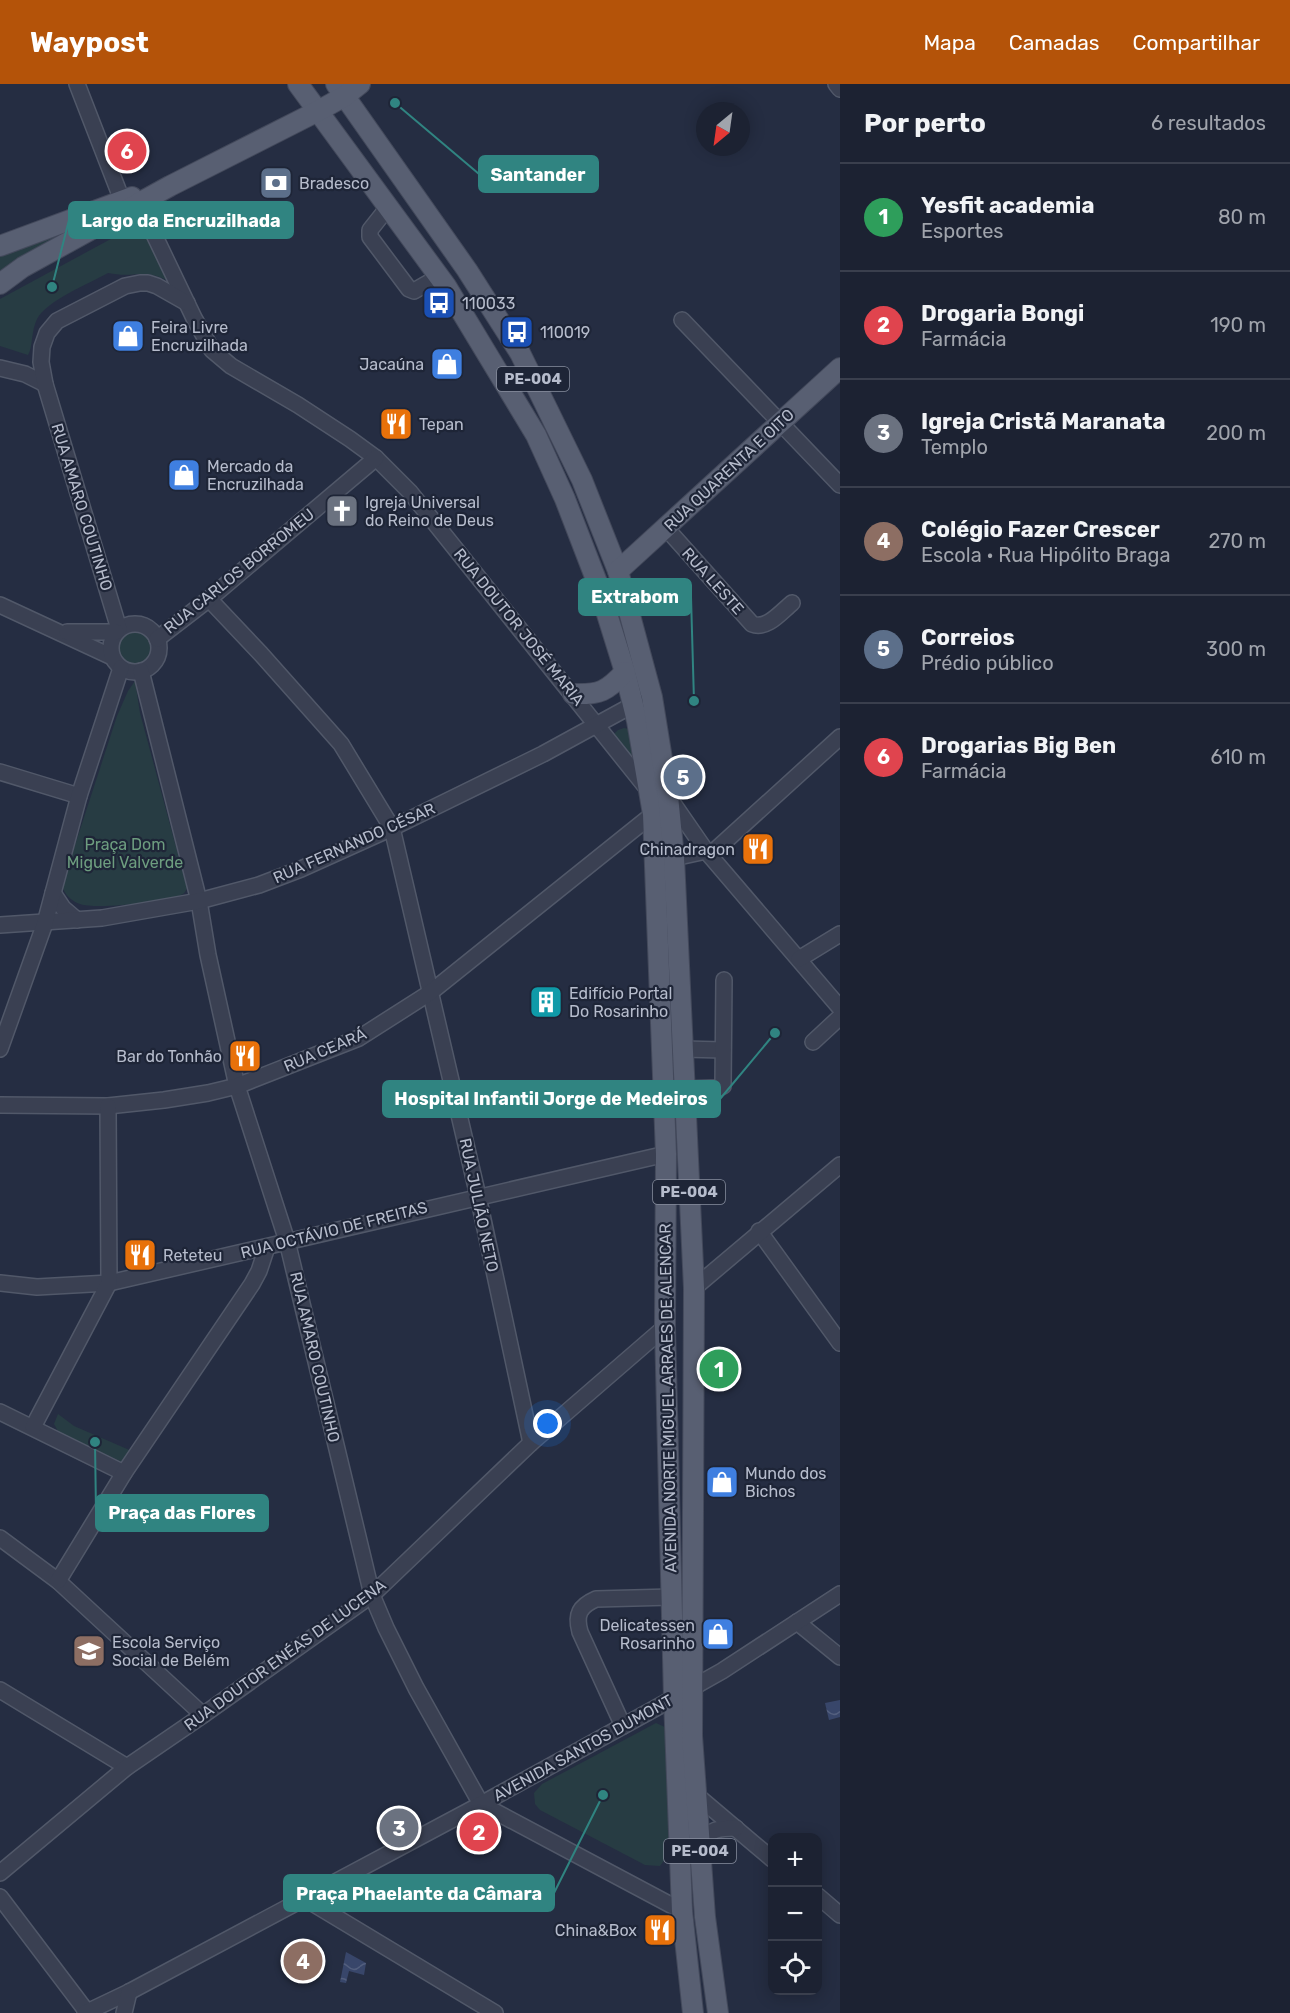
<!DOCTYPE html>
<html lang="pt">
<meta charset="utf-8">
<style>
:root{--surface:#1c2232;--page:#292f3e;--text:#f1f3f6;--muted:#a0a4ac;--line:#3a3f4d;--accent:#b45309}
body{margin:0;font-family:Rubik,sans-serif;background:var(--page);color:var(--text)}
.controls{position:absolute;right:18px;bottom:18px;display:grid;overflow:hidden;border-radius:12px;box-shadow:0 3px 15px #0003}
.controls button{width:54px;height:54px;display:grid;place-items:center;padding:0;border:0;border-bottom:2px solid var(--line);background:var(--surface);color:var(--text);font:30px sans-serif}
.compass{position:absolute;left:696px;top:18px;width:54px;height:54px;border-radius:50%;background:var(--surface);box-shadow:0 3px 15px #0003;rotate:209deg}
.you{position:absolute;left:548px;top:1340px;width:21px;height:21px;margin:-15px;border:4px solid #fff;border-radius:50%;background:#1a73e8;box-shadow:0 0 0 9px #1a73e833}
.badge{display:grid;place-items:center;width:39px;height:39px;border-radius:50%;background:var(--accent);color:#fff;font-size:20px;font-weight:700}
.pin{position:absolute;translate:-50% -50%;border:3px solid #fff;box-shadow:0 2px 6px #0006}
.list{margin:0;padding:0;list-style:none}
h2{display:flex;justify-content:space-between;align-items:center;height:78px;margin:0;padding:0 24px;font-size:26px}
h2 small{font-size:20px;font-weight:400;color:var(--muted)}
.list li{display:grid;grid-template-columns:39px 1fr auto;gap:18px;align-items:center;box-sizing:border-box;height:108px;padding:0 24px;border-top:2px solid var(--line)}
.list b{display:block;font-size:22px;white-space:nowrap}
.list p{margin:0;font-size:20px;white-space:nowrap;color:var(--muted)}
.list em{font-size:20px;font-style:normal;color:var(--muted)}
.icon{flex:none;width:33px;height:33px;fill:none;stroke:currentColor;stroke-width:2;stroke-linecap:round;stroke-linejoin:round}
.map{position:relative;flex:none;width:840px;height:1929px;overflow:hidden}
header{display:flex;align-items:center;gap:36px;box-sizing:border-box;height:84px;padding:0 30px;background:var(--accent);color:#fff}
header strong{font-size:28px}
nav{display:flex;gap:33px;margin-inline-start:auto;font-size:21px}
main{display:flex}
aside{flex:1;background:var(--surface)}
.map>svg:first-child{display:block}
.park{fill:#273c43}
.water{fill:url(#water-waves)}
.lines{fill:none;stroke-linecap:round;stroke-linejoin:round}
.minor-casing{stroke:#515869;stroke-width:18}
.major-casing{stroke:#43495b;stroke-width:22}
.minor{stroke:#3a4052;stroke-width:15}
.major{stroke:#585f72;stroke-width:20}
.labels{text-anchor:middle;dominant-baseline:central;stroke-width:4.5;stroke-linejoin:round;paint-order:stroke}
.shield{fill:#1e2537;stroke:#888f9f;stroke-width:1.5}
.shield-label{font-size:15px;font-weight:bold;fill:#b6bccc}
.poi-label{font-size:16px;fill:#b6bccc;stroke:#1e2537;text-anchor:start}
.street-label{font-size:16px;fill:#b6bccc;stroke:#1e2537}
.park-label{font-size:16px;fill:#6d9d7f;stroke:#1e2537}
.leader{fill:none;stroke:#308481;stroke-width:2}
.callout-dot{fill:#308481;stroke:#1e2537;stroke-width:2}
.callout{fill:#308481;stroke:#308481;stroke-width:2}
.callout-label{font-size:18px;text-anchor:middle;font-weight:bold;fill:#fff}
</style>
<header>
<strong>Waypost</strong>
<nav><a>Mapa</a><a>Camadas</a><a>Compartilhar</a></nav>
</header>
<main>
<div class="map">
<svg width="840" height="1929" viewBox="0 0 840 1929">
<defs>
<pattern id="water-waves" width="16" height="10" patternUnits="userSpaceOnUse" patternTransform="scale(1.5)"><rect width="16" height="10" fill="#38466a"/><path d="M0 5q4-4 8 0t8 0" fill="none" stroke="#535f7e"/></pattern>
</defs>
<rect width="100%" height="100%" fill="#252d42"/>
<g class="park">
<path d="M134 117 0 192V170Z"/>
<path d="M144 137 174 200C144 182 137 195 108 189 90 199 46 217 37 235 31 247 33 263 28 271L0 262V215Z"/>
<circle cx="135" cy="564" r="24"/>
<path d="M135 597 140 629 187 804C185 808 185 809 181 811 166 818 96 826 80 820 71 817 64 810 62 801L117 632 128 607Z"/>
<path d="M624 644 629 645 639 684 612 652 618 646Z"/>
<path d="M58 1330 74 1342 134 1368 124 1379 59 1349 54 1340Z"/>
<path d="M656 1639 667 1644 671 1767 660 1782 645 1781 540 1726 535 1720 534 1709 542 1700Z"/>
</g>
<g class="water">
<path d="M840 1616V1633L829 1636 825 1619Z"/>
<path d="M346 1868 366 1879 364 1891 349 1887 346 1899 340 1898Z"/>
</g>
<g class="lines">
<g class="minor-casing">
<g id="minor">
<path d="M77 0 122 116"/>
<path d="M836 0 840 5"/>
<path d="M139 119 194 234 212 266 231 282 298 321 350 355 376 374 410 408 649 707"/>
<path d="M389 122 370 146V153L409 205 414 207 440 192"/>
<path d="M682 236 840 401"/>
<path d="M0 284 25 290 45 300"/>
<path d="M666 444 752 540C767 546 781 528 792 519"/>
<path d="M209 515 261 570 341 660 392 744 478 1112 531 1359"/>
<path d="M0 521 112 573"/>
<circle cx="135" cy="564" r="24"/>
<path d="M119 545 45 300 41 278 42 263 47 249 57 237 125 202 140 199H148L157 202 187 219"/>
<path d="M67 548H116"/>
<path d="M157 555 209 515 376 374"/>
<path d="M141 587 199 817 208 871 237 1002 287 1157 372 1511 386 1544 416 1604 481 1720 682 1827"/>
<path d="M0 688 79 712"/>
<path d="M668 712 706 767 840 924"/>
<path d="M710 771 840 653"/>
<path d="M674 774 706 767"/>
<path d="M53 809 63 824 77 836"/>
<path d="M0 841 102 834 199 817 259 801 301 785 392 744 543 670 640 617"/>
<path d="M799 875 840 850"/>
<path d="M813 958 840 933"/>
<path d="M0 965 45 839 79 712 121 584"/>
<path d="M683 965 723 966"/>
<path d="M684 1005 719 1004 723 1002 724 896"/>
<path d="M0 1021 108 1022 164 1016 208 1009 237 1002 359 954 431 908 653 730"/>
<path d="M759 1147 840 1259"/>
<path d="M0 1199 37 1203 109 1199 666 1070"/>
<path d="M694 1204 840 1081"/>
<path d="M0 1328 124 1389"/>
<path d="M33 1343 109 1199 108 1022"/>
<path d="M0 1454 58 1497 203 1631"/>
<path d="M58 1497 124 1389 252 1200 259 1187 267 1163"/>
<path d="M797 1538 840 1573"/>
<path d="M0 1606 127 1683"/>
<path d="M623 1642 580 1548C575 1530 580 1522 596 1515L672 1513"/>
<path d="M695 1710 772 1775"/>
<path d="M699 1758C713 1745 717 1744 736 1744"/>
<path d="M0 1789 127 1683 203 1631 372 1511 531 1359 665 1243"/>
<path d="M818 1812 840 1831"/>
<path d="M0 1813 87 1928"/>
<path d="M304 1814 495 1929"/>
<path d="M85 1929 129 1908 474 1724 674 1614 722 1587 840 1510"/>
<path d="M124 1929 129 1908"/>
</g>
</g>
<g class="major-casing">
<g id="major">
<path d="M298 0 446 202 536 351 565 415 597 498 625 588 637 637 653 730 666 1070 665 1243 674 1614 682 1827 693 1929"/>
<path d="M336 0 467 186 520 269 582 396 618 487 652 613 668 712 674 774 694 1204 692 1652 705 1833 718 1929"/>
<path d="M0 162 132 113"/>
<path d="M0 200 23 183 170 102 318 27 345 12 360 0"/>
<path d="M618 487 840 284"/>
<path d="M573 610C600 611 607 607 625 588"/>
</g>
</g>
<use href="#minor" class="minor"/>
<use href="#major" class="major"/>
</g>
<defs>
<g id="bank-square" transform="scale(1.725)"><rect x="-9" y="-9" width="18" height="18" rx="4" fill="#5c6f8a" stroke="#1e2537"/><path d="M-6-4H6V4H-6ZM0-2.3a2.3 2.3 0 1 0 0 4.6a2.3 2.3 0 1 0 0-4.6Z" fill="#fff"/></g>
<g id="bus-square" transform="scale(1.725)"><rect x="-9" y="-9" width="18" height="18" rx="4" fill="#1a4fb4" stroke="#1e2537"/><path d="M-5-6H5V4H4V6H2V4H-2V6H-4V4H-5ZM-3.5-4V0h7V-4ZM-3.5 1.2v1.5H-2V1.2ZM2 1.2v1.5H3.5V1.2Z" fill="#fff"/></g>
<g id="shop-square" transform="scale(1.725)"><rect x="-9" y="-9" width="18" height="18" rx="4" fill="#3f7fe0" stroke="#1e2537"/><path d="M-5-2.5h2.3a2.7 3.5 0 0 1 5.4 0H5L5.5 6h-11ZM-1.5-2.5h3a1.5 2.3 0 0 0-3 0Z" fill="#fff"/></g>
<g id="restaurant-square" transform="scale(1.725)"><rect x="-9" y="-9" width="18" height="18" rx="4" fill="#e8710a" stroke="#1e2537"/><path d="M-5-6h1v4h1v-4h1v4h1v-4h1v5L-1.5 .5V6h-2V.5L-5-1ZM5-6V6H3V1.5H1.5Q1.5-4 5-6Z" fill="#fff"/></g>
<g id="church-square" transform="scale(1.725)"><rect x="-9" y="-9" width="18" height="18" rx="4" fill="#6b7280" stroke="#1e2537"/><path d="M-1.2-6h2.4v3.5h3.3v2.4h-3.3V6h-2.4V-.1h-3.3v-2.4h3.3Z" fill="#fff"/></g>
<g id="building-square" transform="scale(1.725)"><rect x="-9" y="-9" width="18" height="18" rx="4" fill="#0f9aa8" stroke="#1e2537"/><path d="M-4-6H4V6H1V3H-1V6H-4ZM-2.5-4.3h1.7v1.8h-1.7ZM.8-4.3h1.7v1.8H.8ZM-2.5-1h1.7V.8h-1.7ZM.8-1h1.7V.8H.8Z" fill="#fff"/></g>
<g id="school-square" transform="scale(1.725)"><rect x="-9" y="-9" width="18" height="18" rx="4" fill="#8d6e63" stroke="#1e2537"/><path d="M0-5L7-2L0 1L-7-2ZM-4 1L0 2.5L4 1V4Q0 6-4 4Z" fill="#fff"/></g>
</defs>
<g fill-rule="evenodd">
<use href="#bank-square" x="276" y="99"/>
<use href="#bus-square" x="439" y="219"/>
<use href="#bus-square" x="517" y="248"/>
<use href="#shop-square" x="128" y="252"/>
<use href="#shop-square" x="447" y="280"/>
<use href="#restaurant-square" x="396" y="340"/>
<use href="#shop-square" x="184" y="391"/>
<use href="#church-square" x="342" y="427"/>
<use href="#restaurant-square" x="758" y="765"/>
<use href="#building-square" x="546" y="918"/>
<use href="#restaurant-square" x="245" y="972"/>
<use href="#restaurant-square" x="140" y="1171"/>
<use href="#shop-square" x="722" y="1398"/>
<use href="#shop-square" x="718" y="1550"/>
<use href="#school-square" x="89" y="1567"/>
<use href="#restaurant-square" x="660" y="1846"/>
</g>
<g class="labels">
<g class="shield">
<rect x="497" y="283" width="72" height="24" rx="4.5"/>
<rect x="653" y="1096" width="72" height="24" rx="4.5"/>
<rect x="664" y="1755" width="72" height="24" rx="4.5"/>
</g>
<g class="shield-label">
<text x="533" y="295">PE-004</text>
<text x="689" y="1108">PE-004</text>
<text x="700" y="1767">PE-004</text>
</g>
<g class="poi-label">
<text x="299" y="99">Bradesco</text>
<text x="462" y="219">110033</text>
<text x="151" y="243">Feira Livre<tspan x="151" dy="18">Encruzilhada</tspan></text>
<text x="540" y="248">110019</text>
<text x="424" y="280" text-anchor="end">Jacaúna</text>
<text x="419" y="340">Tepan</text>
<text x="207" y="382">Mercado da<tspan x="207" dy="18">Encruzilhada</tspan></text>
<text x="365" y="418">Igreja Universal<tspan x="365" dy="18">do Reino de Deus</tspan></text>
<text x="735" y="765" text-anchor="end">Chinadragon</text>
<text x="569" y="909">Edifício Portal<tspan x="569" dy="18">Do Rosarinho</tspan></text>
<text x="222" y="972" text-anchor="end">Bar do Tonhão</text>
<text x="163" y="1171">Reteteu</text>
<text x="745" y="1389">Mundo dos<tspan x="745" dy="18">Bichos</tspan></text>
<text x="695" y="1541" text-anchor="end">Delicatessen<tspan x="695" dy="18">Rosarinho</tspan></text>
<text x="112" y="1558">Escola Serviço<tspan x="112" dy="18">Social de Belém</tspan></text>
<text x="637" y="1846" text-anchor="end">China&amp;Box</text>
</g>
<g class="street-label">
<text transform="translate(729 386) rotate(-43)">RUA QUARENTA E OITO</text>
<text transform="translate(82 423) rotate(73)">RUA AMARO COUTINHO</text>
<text transform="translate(239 487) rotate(-39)">RUA CARLOS BORROMEU</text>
<text transform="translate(713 497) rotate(48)">RUA LESTE</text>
<text transform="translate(519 543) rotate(51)">RUA DOUTOR JOSÉ MARIA</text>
<text transform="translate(354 759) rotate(-24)">RUA FERNANDO CÉSAR</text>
<text transform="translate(325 966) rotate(-23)">RUA CEARÁ</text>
<text transform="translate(479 1121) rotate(78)">RUA JULIÃO NETO</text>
<text transform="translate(334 1146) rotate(-14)">RUA OCTÁVIO DE FREITAS</text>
<text transform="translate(315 1273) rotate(77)">RUA AMARO COUTINHO</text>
<text transform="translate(668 1314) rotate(-91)">AVENIDA NORTE MIGUEL ARRAES DE ALENCAR</text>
<text transform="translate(285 1571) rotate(-36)">RUA DOUTOR ENÉAS DE LUCENA</text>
<text transform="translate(583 1664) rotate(-29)">AVENIDA SANTOS DUMONT</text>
</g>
<g class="park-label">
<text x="125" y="760">Praça Dom<tspan x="125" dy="18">Miguel Valverde</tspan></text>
</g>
</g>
<path class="leader" d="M395 19L479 90M52 203L69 136M694 617L691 513M775 949L720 1015M95 1358L96 1429M603 1711L554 1809"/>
<g class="callout-dot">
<circle cx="395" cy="19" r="6"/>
<circle cx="52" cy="203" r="6"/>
<circle cx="694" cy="617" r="6"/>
<circle cx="775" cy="949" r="6"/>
<circle cx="95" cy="1358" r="6"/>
<circle cx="603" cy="1711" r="6"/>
</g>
<g class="callout">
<rect x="479" y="72" width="119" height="36" rx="6"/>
<rect x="69" y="118" width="224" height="36" rx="6"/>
<rect x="579" y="495" width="112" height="36" rx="6"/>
<rect x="383" y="997" width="337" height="36" rx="6"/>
<rect x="96" y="1411" width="172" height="36" rx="6"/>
<rect x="284" y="1791" width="270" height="36" rx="6"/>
</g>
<g class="callout-label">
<text x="538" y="97">Santander</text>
<text x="181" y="143">Largo da Encruzilhada</text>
<text x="635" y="519">Extrabom</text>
<text x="551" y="1021">Hospital Infantil Jorge de Medeiros</text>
<text x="182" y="1435">Praça das Flores</text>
<text x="419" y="1816">Praça Phaelante da Câmara</text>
</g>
</svg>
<div class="controls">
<button>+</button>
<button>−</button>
<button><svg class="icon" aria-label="locate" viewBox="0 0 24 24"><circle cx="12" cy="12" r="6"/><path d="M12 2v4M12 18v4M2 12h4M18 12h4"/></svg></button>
</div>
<svg class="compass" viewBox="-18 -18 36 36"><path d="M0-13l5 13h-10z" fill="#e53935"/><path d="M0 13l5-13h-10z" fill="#a0a4ac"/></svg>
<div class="you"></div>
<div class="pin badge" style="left:719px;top:1285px;background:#2e9e5b">1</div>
<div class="pin badge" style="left:479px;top:1748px;background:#e0444e">2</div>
<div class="pin badge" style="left:399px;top:1744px;background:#6b7280">3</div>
<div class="pin badge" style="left:303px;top:1877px;background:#8d6e63">4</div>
<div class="pin badge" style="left:683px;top:693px;background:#5c6f8a">5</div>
<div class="pin badge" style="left:127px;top:67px;background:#e0444e">6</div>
</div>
<aside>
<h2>Por perto<small>6 resultados</small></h2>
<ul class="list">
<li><span class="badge" style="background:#2e9e5b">1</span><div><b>Yesfit academia</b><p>Esportes</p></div><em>80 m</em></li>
<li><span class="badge" style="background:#e0444e">2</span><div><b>Drogaria Bongi</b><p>Farmácia</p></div><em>190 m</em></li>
<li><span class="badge" style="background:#6b7280">3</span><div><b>Igreja Cristã Maranata</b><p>Templo</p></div><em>200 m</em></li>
<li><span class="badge" style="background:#8d6e63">4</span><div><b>Colégio Fazer Crescer</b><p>Escola · Rua Hipólito Braga</p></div><em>270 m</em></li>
<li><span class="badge" style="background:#5c6f8a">5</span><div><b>Correios</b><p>Prédio público</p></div><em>300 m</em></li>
<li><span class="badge" style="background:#e0444e">6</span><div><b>Drogarias Big Ben</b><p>Farmácia</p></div><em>610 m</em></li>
</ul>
</aside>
</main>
